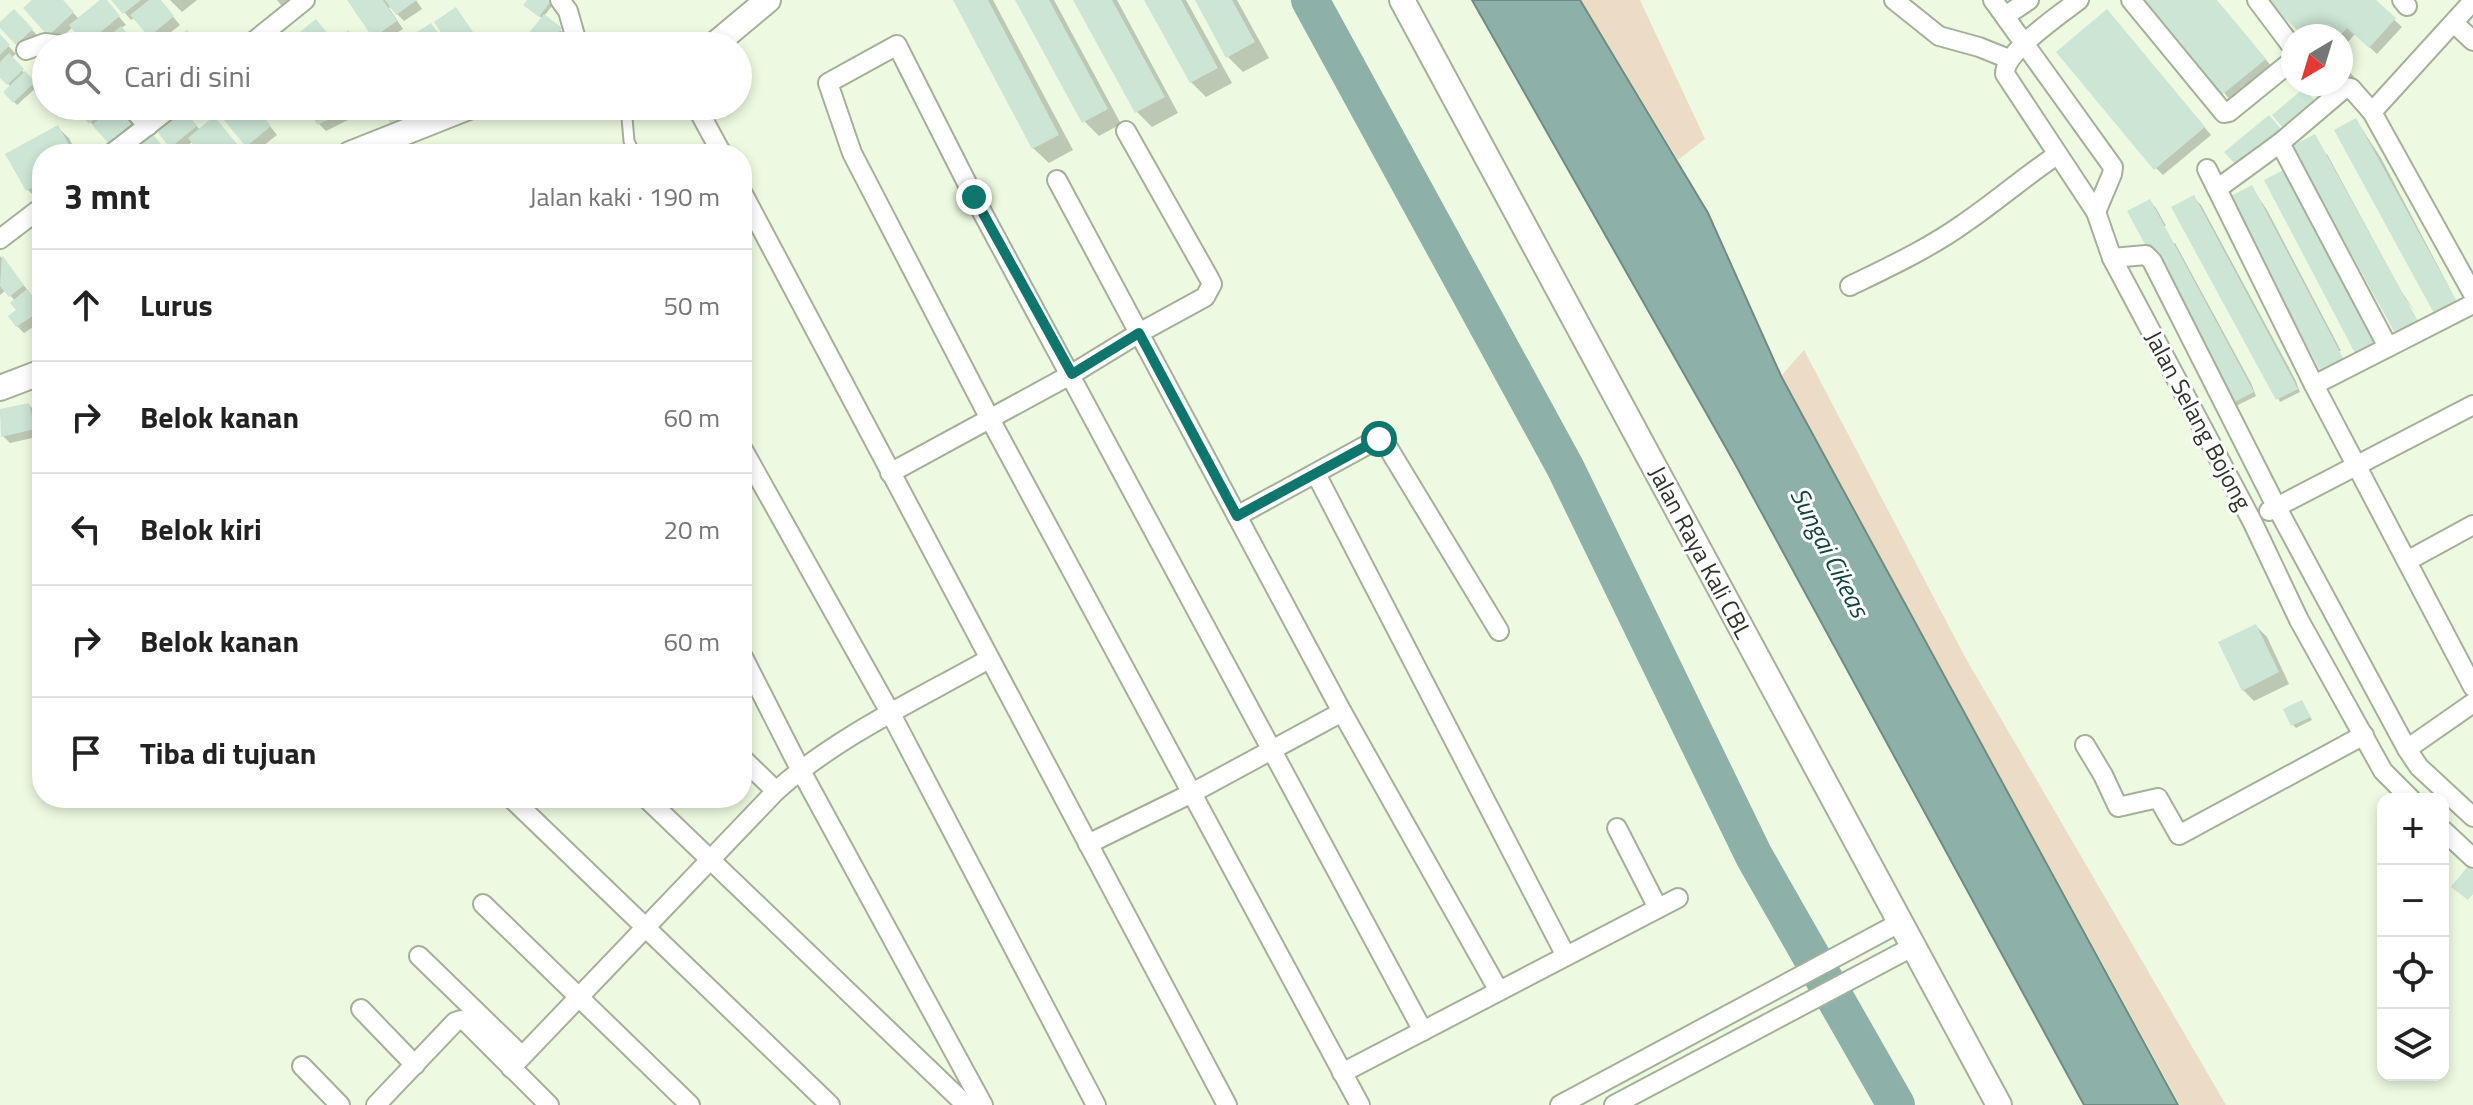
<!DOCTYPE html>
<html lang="id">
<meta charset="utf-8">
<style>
:root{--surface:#fff;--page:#f2f2f2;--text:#222;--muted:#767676;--line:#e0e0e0}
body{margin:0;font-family:"Titillium Web",sans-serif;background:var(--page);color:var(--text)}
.controls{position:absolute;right:24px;bottom:24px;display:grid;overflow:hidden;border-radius:16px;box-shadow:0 4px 12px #0003}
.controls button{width:72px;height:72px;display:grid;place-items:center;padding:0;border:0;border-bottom:2px solid var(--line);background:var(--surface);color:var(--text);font:40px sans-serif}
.compass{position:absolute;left:2281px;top:24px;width:72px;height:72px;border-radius:50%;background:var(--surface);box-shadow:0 4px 12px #0003;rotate:218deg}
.stop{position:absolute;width:24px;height:24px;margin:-18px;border:6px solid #0f766e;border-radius:50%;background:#fff}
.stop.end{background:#0f766e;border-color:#fff;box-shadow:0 2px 8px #0008}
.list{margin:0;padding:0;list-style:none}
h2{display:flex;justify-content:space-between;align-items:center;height:104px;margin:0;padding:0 32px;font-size:34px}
h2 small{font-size:26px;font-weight:400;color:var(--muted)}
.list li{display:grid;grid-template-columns:52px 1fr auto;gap:24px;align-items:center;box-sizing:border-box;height:112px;padding:0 32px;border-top:2px solid var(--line)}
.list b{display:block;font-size:30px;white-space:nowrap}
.list em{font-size:26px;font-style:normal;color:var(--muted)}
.icon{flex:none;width:44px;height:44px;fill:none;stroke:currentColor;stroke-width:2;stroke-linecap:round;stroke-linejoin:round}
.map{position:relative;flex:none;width:2473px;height:1105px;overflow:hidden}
.search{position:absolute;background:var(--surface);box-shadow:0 4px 12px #0003;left:32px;top:32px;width:720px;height:88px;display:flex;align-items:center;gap:20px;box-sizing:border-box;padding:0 28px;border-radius:44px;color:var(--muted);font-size:30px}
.panel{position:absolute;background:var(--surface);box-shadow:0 4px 12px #0003;left:32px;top:144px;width:720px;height:664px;border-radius:32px}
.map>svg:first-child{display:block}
.green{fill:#ecdcc6}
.water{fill:#8db1a9;stroke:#708b83;stroke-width:2}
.shadow{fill:#0003}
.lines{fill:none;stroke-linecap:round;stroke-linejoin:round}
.river{stroke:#8db1a9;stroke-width:38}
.building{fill:#cce5d4}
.service-casing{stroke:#a4b098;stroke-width:13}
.minor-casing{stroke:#a4b098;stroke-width:22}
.secondary-casing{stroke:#a4b098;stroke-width:28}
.service{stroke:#fff;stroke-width:9}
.minor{stroke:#fff;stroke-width:18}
.secondary{stroke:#fff;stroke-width:24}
.route{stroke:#0f766e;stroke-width:10}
.labels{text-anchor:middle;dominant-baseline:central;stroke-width:6;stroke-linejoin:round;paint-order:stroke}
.street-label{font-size:24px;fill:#2e3329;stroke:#fff}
.water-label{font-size:26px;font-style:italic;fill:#0f453e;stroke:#fff}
</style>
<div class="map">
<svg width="2473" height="1105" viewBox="0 0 2473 1105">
<rect width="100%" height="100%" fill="#edfae1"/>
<g class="green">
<path d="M1581 0H1640L1705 139 1678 160Z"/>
<path d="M1804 350 1965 657 2226 1105H2180L1781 376Z"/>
</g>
<path class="water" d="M1472 0H1580L1708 213 1781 376 2178 1105H2084L1734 462Z"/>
<g class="shadow">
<path d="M35 0H61L79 19 105 0 126 25 121 28 137 46H89L73 27 57 42 26 8Z"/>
<path d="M114 0H159L180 25 157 43 135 17 131 20Z"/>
<path d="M170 0H197L182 12Z"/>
<path d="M277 0H300L285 10Z"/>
<path d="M351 0H416L422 9 404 21 390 7 389 8 403 29 381 43Z"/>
<path d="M530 0H544L552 6 544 16 568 37 561 46H525L543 19 529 8Z"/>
<path d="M955 0H993L1073 150 1049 163 1033 148Z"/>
<path d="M1018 0H1054L1121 124 1099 136 1084 121Z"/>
<path d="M1076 0H1117L1178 113 1152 127 1137 112Z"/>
<path d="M1146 0H1186L1232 83 1206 97 1191 82Z"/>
<path d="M1197 0H1237L1269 58 1243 72 1228 57Z"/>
<path d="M2146 0H2216L2272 67 2231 101Z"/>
<path d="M2373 0 2402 27 2377 54 2355 34 2341 50V36H2306Z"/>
<path d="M456 10 480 43 476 46H452Z"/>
<path d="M14 12 39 37 24 50 0 25Z"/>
<path d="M2114 19 2211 135 2163 175 2156 168Z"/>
<path d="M0 37 16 54 11 58 37 87 17 105 5 92 11 87 0 75Z"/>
<path d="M2341 62 2355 78 2327 102 2311 84H2341Z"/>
<path d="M64 106H120L98 130 80 111 74 117Z"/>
<path d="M222 106H254L277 135 254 153Z"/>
<path d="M318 106H341L348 120 326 131 319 124Z"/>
<path d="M381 106H415L422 119 401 132Z"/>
<path d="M421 106H448L431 117Z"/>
<path d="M189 117 200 130 221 126 245 154H204L193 141 179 153 172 146Z"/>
<path d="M2356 120 2381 158 2460 308Z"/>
<path d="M57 127 69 138 77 154H42V199L39 201 28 190 8 154Z"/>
<path d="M2327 154 2401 291 2416 313 2305 166Z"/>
<path d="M2252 188 2267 210 2341 351H2339Z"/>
<path d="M2194 198 2201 205 2295 379 2300 392 2280 402Z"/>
<path d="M2149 201 2156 208 2166 226H2162L2171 243H2175L2251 383 2256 396 2236 406Z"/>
<path d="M0 256 42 308V321L24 333 17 326 19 311 15 301 6 290 0 295Z"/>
<path d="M29 405 36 412 41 436 10 443 3 436 0 411Z"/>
<path d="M2256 626 2267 637 2289 684 2254 701 2243 690Z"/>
<path d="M2302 702 2312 720 2296 728 2293 725Z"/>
</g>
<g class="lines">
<path class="river" d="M1310 0 1565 467 1754 856 1896 1105"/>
</g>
<g class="building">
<path d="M32 0H63L74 12 48 36 23 8Z"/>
<path d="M100 0H107L120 16 85 45 69 25Z"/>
<path d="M111 0H141L123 14Z"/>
<path d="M149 0H161L174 16 149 37 130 15Z"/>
<path d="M347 0H383L397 21 373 38Z"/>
<path d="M385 0H417L396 15Z"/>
<path d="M527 0H548L550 2 539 17 523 5Z"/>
<path d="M953 0H988L1059 135 1032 149Z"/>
<path d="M1015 0H1049L1108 109 1082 123Z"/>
<path d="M1073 0H1112L1165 97 1135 113Z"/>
<path d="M1144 0H1181L1218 68 1190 83Z"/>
<path d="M1195 0H1232L1255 42 1226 58Z"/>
<path d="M2143 0H2217L2266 59 2222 95Z"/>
<path d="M2264 0H2376L2396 18 2369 48 2347 28 2340 36H2304Z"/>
<path d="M456 7 475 35 458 46H450L434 22Z"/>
<path d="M14 9 33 29 16 45 0 28V22Z"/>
<path d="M2107 9 2205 127 2154 170 2056 52Z"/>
<path d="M544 14 562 28 548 46H523L520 44Z"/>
<path d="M316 19 334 41 329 46H304L295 36Z"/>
<path d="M431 23 443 40 434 46H418L411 36Z"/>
<path d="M121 26 138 46H97Z"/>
<path d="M187 30 200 46H167Z"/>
<path d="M348 30 360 45 358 46H348L340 37Z"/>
<path d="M0 34 10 45 0 55Z"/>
<path d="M9 53 24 69 7 85 0 78V62Z"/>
<path d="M46 62V88L33 74Z"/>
<path d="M25 71 35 82 13 103 3 92Z"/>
<path d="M2308 84H2332L2318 96Z"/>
<path d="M2304 88 2315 101 2283 128 2272 115Z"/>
<path d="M73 106H109L89 124Z"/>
<path d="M113 106H120L137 125 113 148 92 125Z"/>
<path d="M218 106H255L271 126 246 147 215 109Z"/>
<path d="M313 106H339L343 113 317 125 309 108Z"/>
<path d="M387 106H413L417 112 392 126 381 109Z"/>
<path d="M182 107 197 126 170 148 155 129Z"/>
<path d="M2269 115 2282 130 2238 167 2224 152Z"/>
<path d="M214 116 236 143 222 154H201L188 138Z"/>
<path d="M2356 118 2458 304 2436 317 2334 130Z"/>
<path d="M58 125 74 154H42V182L26 191 5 154Z"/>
<path d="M151 132 169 154H132L129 150Z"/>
<path d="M2315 134 2419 323 2396 335 2292 146Z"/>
<path d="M2287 168 2378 343 2356 355 2264 180Z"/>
<path d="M2252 185 2344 360 2321 372 2229 197Z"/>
<path d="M2194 195 2298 389 2276 400 2171 207Z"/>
<path d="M2150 199 2254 392 2231 404 2127 211Z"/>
<path d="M2 255 24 285 9 297 0 286Z"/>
<path d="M27 289 42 310 16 327 8 316 16 310 10 303Z"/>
<path d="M29 403 35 429 1 437 0 409Z"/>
<path d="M2256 624 2279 672 2242 691 2218 642Z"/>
<path d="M2302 700 2311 717 2291 726 2283 709Z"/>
<path d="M2468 866 2473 870V894L2468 900 2451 887Z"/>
</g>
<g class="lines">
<g class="service-casing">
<path id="service" d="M626 106 629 141 635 154"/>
</g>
<g class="minor-casing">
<g id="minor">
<path d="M560 0 568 11 578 46"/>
<path d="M1894 0 1939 36 1979 47 2009 59"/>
<path d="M1993 0 2113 167 2112 174 2096 212"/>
<path d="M2079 0C2061 14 2004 52 2005 74L2096 212 2112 258 2252 521 2299 620 2383 771 2411 799"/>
<path d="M2131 0 2224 113 2229 112 2293 60"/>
<path d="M2257 0 2293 48"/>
<path d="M2402 0 2407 6"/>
<path d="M2005 16 2029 0"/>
<path d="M2454 23 2473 41"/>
<path d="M248 46 305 0"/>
<path d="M26 50 45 43 69 46"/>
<path d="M130 106 148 126"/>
<path d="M696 106 722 154"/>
<path d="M2372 112 2473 1"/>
<path d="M2280 143 2388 347"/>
<path d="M111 154 173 106"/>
<path d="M2207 169 2217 189"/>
<path d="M1057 180 1342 712 1499 991"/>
<path d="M742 192 1227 1105"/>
<path d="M0 239 42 207"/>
<path d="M2112 258 2146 255 2152 261 2276 506 2407 749 2419 767 2473 817"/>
<path d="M1850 286C1889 267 1930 248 1966 222 1997 201 2025 176 2057 155"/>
<path d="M2473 294 2372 112 2351 88 2346 87 2280 143 2217 189 2314 385 2473 687"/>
<path d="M2314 385 2473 304"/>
<path d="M742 448 891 714 1096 1105"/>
<path d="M890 473 1072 374 1139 333 1205 297 1212 284 1209 278 1126 131"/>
<path d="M1316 474 1566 956"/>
<path d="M2269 511 2473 405"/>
<path d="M1237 516 1376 440 1384 441 1499 631"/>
<path d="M2407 561 2473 525"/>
<path d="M742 655 800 769 983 1105"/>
<path d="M2085 745 2103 775 2118 807 2158 798 2179 835 2364 735"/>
<path d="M2407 749 2473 703"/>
<path d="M742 758 776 791"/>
<path d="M511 798 830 1105"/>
<path d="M646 798 966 1105"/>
<path d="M1617 828 1658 908"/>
<path d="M2443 830 2473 858"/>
<path d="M1088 844 1192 793 1342 712"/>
<path d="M483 904 690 1105"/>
<path d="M419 956 522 1056"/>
<path d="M361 1009 415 1065"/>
<path d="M302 1066 340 1105"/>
<path d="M511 1068 776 791C836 737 918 699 989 659"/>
<path d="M1342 1073 1678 898"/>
<path d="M376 1105 455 1022 461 1020 467 1023 549 1105"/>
<path d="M1360 1105 990 419 852 153 828 83 897 45 974 197 1423 1031"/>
<path d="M1560 1105 1901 922"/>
<path d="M1614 1105 1914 946"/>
</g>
</g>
<g class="secondary-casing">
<g id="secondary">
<path d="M1402 0 1999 1105"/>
<path d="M713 46 768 0"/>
<path d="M350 154 471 106"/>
<path d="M0 388 42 372"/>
</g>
</g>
<use href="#service" class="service"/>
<use href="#minor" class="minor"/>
<use href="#secondary" class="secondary"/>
</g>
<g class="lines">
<path class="route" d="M974 197 1072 374 1139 333 1237 516 1379 439"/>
</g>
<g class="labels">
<g class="street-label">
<text transform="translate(2199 420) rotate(62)">Jalan Selang Bojong</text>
<text transform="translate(1701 552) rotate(62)">Jalan Raya Kali CBL</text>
</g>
<g class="water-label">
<text transform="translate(1830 552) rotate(63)">Sungai Cikeas</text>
</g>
</g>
</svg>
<div class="controls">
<button>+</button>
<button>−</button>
<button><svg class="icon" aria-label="locate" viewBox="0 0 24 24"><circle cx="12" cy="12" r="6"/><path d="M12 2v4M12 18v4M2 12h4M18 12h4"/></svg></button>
<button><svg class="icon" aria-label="layers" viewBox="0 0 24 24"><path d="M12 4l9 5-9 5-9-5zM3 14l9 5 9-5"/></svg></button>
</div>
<svg class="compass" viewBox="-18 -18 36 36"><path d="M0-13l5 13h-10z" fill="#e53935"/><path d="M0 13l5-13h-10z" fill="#767676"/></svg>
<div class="stop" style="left:1379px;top:439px"></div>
<div class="stop end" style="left:974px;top:197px"></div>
<div class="search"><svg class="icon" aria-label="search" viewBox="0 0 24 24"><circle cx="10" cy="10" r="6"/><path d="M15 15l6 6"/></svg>Cari di sini</div>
<section class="panel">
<h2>3 mnt<small>Jalan kaki · 190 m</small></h2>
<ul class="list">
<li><svg class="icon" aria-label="ahead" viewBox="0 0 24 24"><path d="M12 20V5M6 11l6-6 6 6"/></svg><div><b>Lurus</b></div><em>50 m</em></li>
<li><svg class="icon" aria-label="right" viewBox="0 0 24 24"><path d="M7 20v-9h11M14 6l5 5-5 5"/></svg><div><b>Belok kanan</b></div><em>60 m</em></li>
<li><svg class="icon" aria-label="left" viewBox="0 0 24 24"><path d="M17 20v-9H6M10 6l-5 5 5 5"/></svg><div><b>Belok kiri</b></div><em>20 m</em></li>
<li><svg class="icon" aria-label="right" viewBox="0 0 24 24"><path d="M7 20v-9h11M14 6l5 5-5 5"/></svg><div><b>Belok kanan</b></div><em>60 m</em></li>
<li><svg class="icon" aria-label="arrive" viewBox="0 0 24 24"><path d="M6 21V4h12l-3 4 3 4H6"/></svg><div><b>Tiba di tujuan</b></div></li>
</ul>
</section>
</div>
